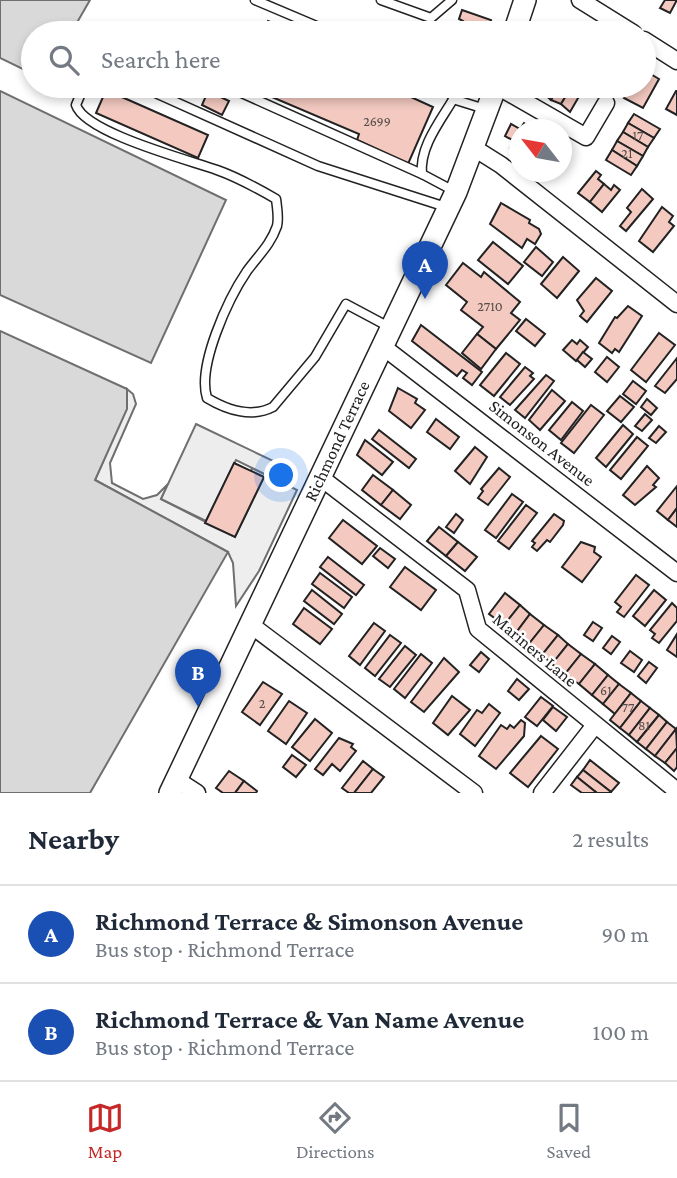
<!DOCTYPE html>
<meta charset="utf-8">
<style>
:root{--surface:#fff;--page:#f6f6f7;--text:#1f2937;--muted:#747a83;--line:#e0e1e3;--accent:#c62828}
body{margin:0;font-family:"Crimson Pro",serif;background:var(--page);color:var(--text)}
.compass{position:absolute;left:509px;top:119px;width:63px;height:63px;border-radius:50%;background:var(--surface);box-shadow:0 4px 10px #0003;rotate:301deg}
.you{position:absolute;left:282px;top:476px;width:24px;height:24px;margin:-18px;border:5px solid #fff;border-radius:50%;background:#1a73e8;box-shadow:0 0 0 10px #1a73e833}
.badge{display:grid;place-items:center;width:46px;height:46px;border-radius:50%;background:var(--accent);color:#fff;font-size:23px;font-weight:700}
.pin{position:absolute;translate:-50% -58px;filter:drop-shadow(0 2px 4px #0008)}
.pin::after{content:'';position:absolute;top:37px;width:24px;height:21px;background:inherit;clip-path:polygon(0 0,100% 0,50% 100%)}
.list{margin:0;padding:0;list-style:none}
h2{display:flex;justify-content:space-between;align-items:center;height:91px;margin:0;padding:0 28px;font-size:30px}
h2 small{font-size:23px;font-weight:400;color:var(--muted)}
.list li{display:grid;grid-template-columns:46px 1fr auto;gap:21px;align-items:center;box-sizing:border-box;height:98px;padding:0 28px;border-top:2px solid var(--line)}
.list b{display:block;font-size:26px;white-space:nowrap}
.list p{margin:0;font-size:23px;white-space:nowrap;color:var(--muted)}
.list em{font-size:23px;font-style:normal;color:var(--muted)}
.icon{flex:none;width:38px;height:38px;fill:none;stroke:currentColor;stroke-width:2;stroke-linecap:round;stroke-linejoin:round}
.map{position:relative;flex:none;width:677px;height:793px;overflow:hidden}
.search{position:absolute;background:var(--surface);box-shadow:0 4px 10px #0003;left:21px;right:21px;top:21px;height:77px;display:flex;align-items:center;gap:18px;box-sizing:border-box;padding:0 24px;border-radius:38px;color:var(--muted);font-size:26px}
.sheet{height:287px;background:var(--surface)}
nav{display:flex;justify-content:space-around;align-items:center;box-sizing:border-box;height:98px;border-top:2px solid var(--line);background:var(--surface);font-size:19px;color:var(--muted)}
nav a{display:grid;justify-items:center;gap:4px}
nav .on{color:var(--accent)}
.map>svg:first-child{display:block}
.green{fill:#eee;stroke:#6f6f6f;stroke-width:2}
.parking{fill:#ededed;stroke:#6f6f6f;stroke-width:2}
.water{fill:#d9d9d9;stroke:#6f6f6f;stroke-width:2}
.building{fill:#f3c9c0;stroke:#222;stroke-width:2}
.lines{fill:none;stroke-linecap:round;stroke-linejoin:round}
.service-casing{stroke:#222;stroke-width:11}
.minor-casing{stroke:#222;stroke-width:19}
.secondary-casing{stroke:#222;stroke-width:24}
.service{stroke:#fff;stroke-width:8}
.minor{stroke:#fff;stroke-width:16}
.secondary{stroke:#fff;stroke-width:21}
.labels{text-anchor:middle;dominant-baseline:central;stroke-width:5;stroke-linejoin:round;paint-order:stroke}
.number-label{font-size:14px;fill:#564c4a}
.street-label{font-size:18px;fill:#222;stroke:#fff}
</style>
<div class="map">
<svg width="677" height="793" viewBox="0 0 677 793">
<rect width="100%" height="100%" fill="#fff"/>
<path class="green" d="M127 389 133 394 136 404 110 463 112 483 143 499 157 495 168 484 161 499 235 537 264 477 251 471 252 468 297 490 259 571 236 606 233 563 228 552 95 480 126 409Z"/>
<path class="parking" d="M196 424 292 470 285 484 236 460 206 521 161 499Z"/>
<g class="water">
<path d="M0 0H90L71 33H33V74L0 58Z"/>
<path d="M0 91 226 200 151 363 0 295Z"/>
<path d="M0 331 127 389V409L95 480 228 552 90 793H0Z"/>
</g>
<g class="building">
<path d="M665 0H677L670 13 660 8Z"/>
<path d="M462 10 491 20 486 33H458L463 21 459 19Z"/>
<path d="M268 21 295 33H263Z"/>
<path d="M644 70 659 79 643 108 624 98 631 86H644Z"/>
<path d="M246 86H392L391 88 433 107 408 164 357 140 359 134Z"/>
<path d="M547 86H559L551 100 543 93Z"/>
<path d="M559 86H572L561 104 551 100Z"/>
<path d="M572 86H585L570 112 561 104Z"/>
<path d="M106 90 208 135 198 158 96 113Z"/>
<path d="M208 91 229 101 222 115 202 105Z"/>
<path d="M676 91H677V115L666 109Z"/>
<path d="M634 114 660 129 654 138 628 123Z"/>
<path d="M524 123 535 130H520V155L510 148 514 141 505 136 511 124 520 129Z"/>
<path d="M628 123 654 138 648 147 623 132Z"/>
<path d="M623 132 648 147 643 156 617 141Z"/>
<path d="M617 141 643 156 637 166 612 150Z"/>
<path d="M612 150 637 166 631 175 606 160Z"/>
<path d="M596 171 601 175 598 179 604 184 590 202 578 193Z"/>
<path d="M604 184 611 190 614 185 620 190 602 212 590 202Z"/>
<path d="M642 189 653 199 626 231 620 226 631 212 627 208Z"/>
<path d="M501 203 530 220 529 223 539 229 541 234 535 244 527 239 522 248 490 224Z"/>
<path d="M662 207 673 216 669 222 674 226 653 252 639 241Z"/>
<path d="M493 242 523 266 508 284 478 260Z"/>
<path d="M536 247 553 262 542 276 524 262Z"/>
<path d="M563 257 579 271 557 298 541 284Z"/>
<path d="M463 263 481 277 484 272 520 302 511 313 520 320 496 349 477 334 483 327 461 310 467 302 446 285Z"/>
<path d="M596 278 612 291 587 322 580 316 584 311 577 300Z"/>
<path d="M628 306 642 316 619 352 615 349 612 353 599 343 615 317 617 318Z"/>
<path d="M526 319 545 334 535 346 516 331Z"/>
<path d="M421 325 482 372 472 385 463 378 467 373 462 370 457 376 412 341Z"/>
<path d="M659 333 675 345 646 382 631 370Z"/>
<path d="M477 334 496 349 481 369 462 353Z"/>
<path d="M572 340 577 344 580 340 588 347 576 361 563 350Z"/>
<path d="M583 352 592 359 585 367 577 360Z"/>
<path d="M506 353 520 364 494 396 480 385Z"/>
<path d="M607 357 619 367 607 382 595 372Z"/>
<path d="M677 358V379L665 393 655 386Z"/>
<path d="M525 367 533 373 530 376 534 379 510 405 500 397Z"/>
<path d="M546 375 554 381 525 418 515 410Z"/>
<path d="M633 381 646 391 636 404 623 394Z"/>
<path d="M398 388 417 399 415 403 425 410 411 428 389 411Z"/>
<path d="M552 390 565 401 540 430 529 420Z"/>
<path d="M620 396 634 407 621 422 607 411Z"/>
<path d="M647 399 657 408 651 415 641 407Z"/>
<path d="M572 402 583 411 561 440 549 430Z"/>
<path d="M591 405 604 415 574 453 561 443Z"/>
<path d="M645 414 652 420 642 431 635 426Z"/>
<path d="M436 419 459 437 450 449 427 432Z"/>
<path d="M623 425 633 434 606 467 596 458Z"/>
<path d="M659 426 666 432 656 443 649 438Z"/>
<path d="M379 430 416 459 409 468 372 439Z"/>
<path d="M637 437 648 446 621 479 610 470Z"/>
<path d="M365 440 393 462 382 475 357 455Z"/>
<path d="M475 447 487 457 470 484 455 471Z"/>
<path d="M234 463 264 477 235 537 205 523Z"/>
<path d="M647 466 659 478 653 485 656 487 635 505 623 495Z"/>
<path d="M499 468 510 477 488 505 478 498 483 491 481 489Z"/>
<path d="M373 475 393 490 381 505 362 490Z"/>
<path d="M677 486V508L668 520 657 511Z"/>
<path d="M393 490 411 505 400 519 381 505Z"/>
<path d="M512 494 523 502 496 538 485 530Z"/>
<path d="M526 505 537 513 509 549 498 541Z"/>
<path d="M677 508V527L668 520Z"/>
<path d="M456 514 463 520 454 533 446 527Z"/>
<path d="M554 514 564 521 563 525 550 542 547 540 537 551 532 547 535 543 532 541Z"/>
<path d="M343 520 377 546 362 564 329 538Z"/>
<path d="M439 527 458 542 446 556 427 541Z"/>
<path d="M458 542 477 557 465 571 446 556Z"/>
<path d="M581 542 595 547 594 552 601 557 582 582 562 567Z"/>
<path d="M380 548 395 559 388 568 373 556Z"/>
<path d="M328 557 364 585 356 595 320 567Z"/>
<path d="M405 567 436 590 421 610 390 587Z"/>
<path d="M320 573 352 597 344 608 312 584Z"/>
<path d="M636 575 649 585 624 617 617 612 621 607 615 602Z"/>
<path d="M312 590 342 614 334 624 304 601Z"/>
<path d="M654 590 666 600 645 626 633 616Z"/>
<path d="M505 593 520 605 504 625 489 614Z"/>
<path d="M672 603 677 608V621L659 643 652 638 655 634 650 630Z"/>
<path d="M520 605 530 614 515 634 504 625Z"/>
<path d="M304 608 332 629 320 644 293 624Z"/>
<path d="M530 614 544 625 528 645 515 634Z"/>
<path d="M593 622 602 628 593 641 584 635Z"/>
<path d="M374 623 385 631 360 665 349 656Z"/>
<path d="M544 625 558 635 542 655 528 645Z"/>
<path d="M677 634V657L667 650Z"/>
<path d="M390 635 401 643 375 676 365 668Z"/>
<path d="M558 635 568 644 552 664 542 655Z"/>
<path d="M612 636 620 642 611 654 603 648Z"/>
<path d="M568 644 581 654 565 674 552 664Z"/>
<path d="M405 646 416 655 390 687 379 679Z"/>
<path d="M630 651 642 660 634 672 621 663Z"/>
<path d="M481 652 489 659 479 672 470 665Z"/>
<path d="M421 654 432 663 405 698 394 689Z"/>
<path d="M581 654 595 664 579 684 565 674Z"/>
<path d="M444 658 459 672 424 712 411 702Z"/>
<path d="M649 662 657 668 646 683 638 676Z"/>
<path d="M595 664 608 675 592 695 579 684Z"/>
<path d="M608 675 619 684 603 704 592 695Z"/>
<path d="M517 679 529 689 519 700 508 691Z"/>
<path d="M263 682 282 694 260 725 242 712Z"/>
<path d="M619 684 631 693 615 714 603 704Z"/>
<path d="M631 693 641 701 620 728 610 720Z"/>
<path d="M452 696 470 710 448 735 433 723Z"/>
<path d="M541 697 553 706 537 726 525 717Z"/>
<path d="M289 701 307 713 286 744 268 731Z"/>
<path d="M641 701 650 708 629 735 620 728Z"/>
<path d="M489 704 500 713 475 746 460 734 477 710 482 713Z"/>
<path d="M553 707 567 717 556 731 543 720Z"/>
<path d="M650 708 659 715 637 742 629 735Z"/>
<path d="M659 715 667 722 646 749 637 742Z"/>
<path d="M315 719 332 733 310 761 292 747Z"/>
<path d="M521 720 525 723 524 736 496 769 479 756 501 725 507 729 510 725 514 728Z"/>
<path d="M667 722 676 729 655 756 646 749Z"/>
<path d="M676 729 677 748 665 763 655 756Z"/>
<path d="M541 736 558 749 528 787 510 773Z"/>
<path d="M339 738 353 744 351 747 356 751 340 771 332 764 323 775 315 769Z"/>
<path d="M677 748V767L674 771 665 763Z"/>
<path d="M292 755 306 765 296 777 283 767Z"/>
<path d="M590 760 619 783 611 792 583 770Z"/>
<path d="M363 761 373 769 354 793H349L342 788Z"/>
<path d="M373 769 384 777 371 793H354Z"/>
<path d="M583 770 611 792V793H597L577 777Z"/>
<path d="M229 771 244 781 235 793H223L216 788Z"/>
<path d="M577 777 597 793H582L571 785Z"/>
<path d="M244 781 257 791 256 793H235Z"/>
</g>
<g class="lines">
<g class="service-casing">
<g id="service">
<path d="M255 0 333 33"/>
<path d="M381 0 431 18 452 0"/>
<path d="M84 86 76 105C85 133 189 160 217 170 237 177 257 188 276 199 277 207 279 218 277 226 271 244 258 256 247 271 228 299 197 366 207 398 227 410 252 418 273 407L315 357 346 304 391 328"/>
<path d="M140 86 318 166 449 208"/>
<path d="M226 86 422 174"/>
<path d="M443 86 456 100 485 109"/>
<path d="M454 191 422 174C419 147 441 120 454 98"/>
</g>
</g>
<g class="minor-casing">
<g id="minor">
<path d="M580 0 633 33"/>
<path d="M644 40 677 61"/>
<path d="M497 86 586 137 606 103"/>
<path d="M474 148 501 165 677 304"/>
<path d="M382 346 677 573"/>
<path d="M320 477 467 590 478 629 677 791"/>
<path d="M251 625 474 793"/>
<path d="M177 780 197 793"/>
<path d="M542 793 595 725"/>
</g>
</g>
<g class="secondary-casing">
<g id="secondary">
<path d="M514 33 525 0"/>
<path d="M170 793 456 192 496 86"/>
</g>
</g>
<use href="#service" class="service"/>
<use href="#minor" class="minor"/>
<use href="#secondary" class="secondary"/>
</g>
<g class="labels">
<g class="number-label">
<text x="377" y="121">2699</text>
<text x="638" y="135">17</text>
<text x="627" y="153">21</text>
<text x="490" y="306">2710</text>
<text x="606" y="690">61</text>
<text x="262" y="703">2</text>
<text x="628" y="707">77</text>
<text x="644" y="725">81</text>
</g>
<g class="street-label">
<text transform="translate(337 441) rotate(-65)">Richmond Terrace</text>
<text transform="translate(542 443) rotate(38)">Simonson Avenue</text>
<text transform="translate(535 650) rotate(40)">Mariners Lane</text>
</g>
</g>
</svg>
<svg class="compass" viewBox="-18 -18 36 36"><path d="M0-13l5 13h-10z" fill="#e53935"/><path d="M0 13l5-13h-10z" fill="#747a83"/></svg>
<div class="you"></div>
<div class="pin badge" style="left:425px;top:299px;background:#1a4fb4">A</div>
<div class="pin badge" style="left:198px;top:707px;background:#1a4fb4">B</div>
<div class="search"><svg class="icon" aria-label="search" viewBox="0 0 24 24"><circle cx="10" cy="10" r="6"/><path d="M15 15l6 6"/></svg>Search here</div>
</div>
<section class="sheet">
<h2>Nearby<small>2 results</small></h2>
<ul class="list">
<li><span class="badge" style="background:#1a4fb4">A</span><div><b>Richmond Terrace &amp; Simonson Avenue</b><p>Bus stop · Richmond Terrace</p></div><em>90 m</em></li>
<li><span class="badge" style="background:#1a4fb4">B</span><div><b>Richmond Terrace &amp; Van Name Avenue</b><p>Bus stop · Richmond Terrace</p></div><em>100 m</em></li>
</ul>
</section>
<nav>
<a class="on"><svg class="icon" aria-label="map" viewBox="0 0 24 24"><path d="M3 6l6-2 6 2 6-2v14l-6 2-6-2-6 2zM9 4v14M15 6v14"/></svg>Map</a>
<a><svg class="icon" aria-label="directions" viewBox="0 0 24 24"><path d="M12 3l9 9-9 9-9-9zM9 14v-3h6M13 9l2 2-2 2"/></svg>Directions</a>
<a><svg class="icon" aria-label="saved" viewBox="0 0 24 24"><path d="M7 4h10v16l-5-4-5 4z"/></svg>Saved</a>
</nav>
